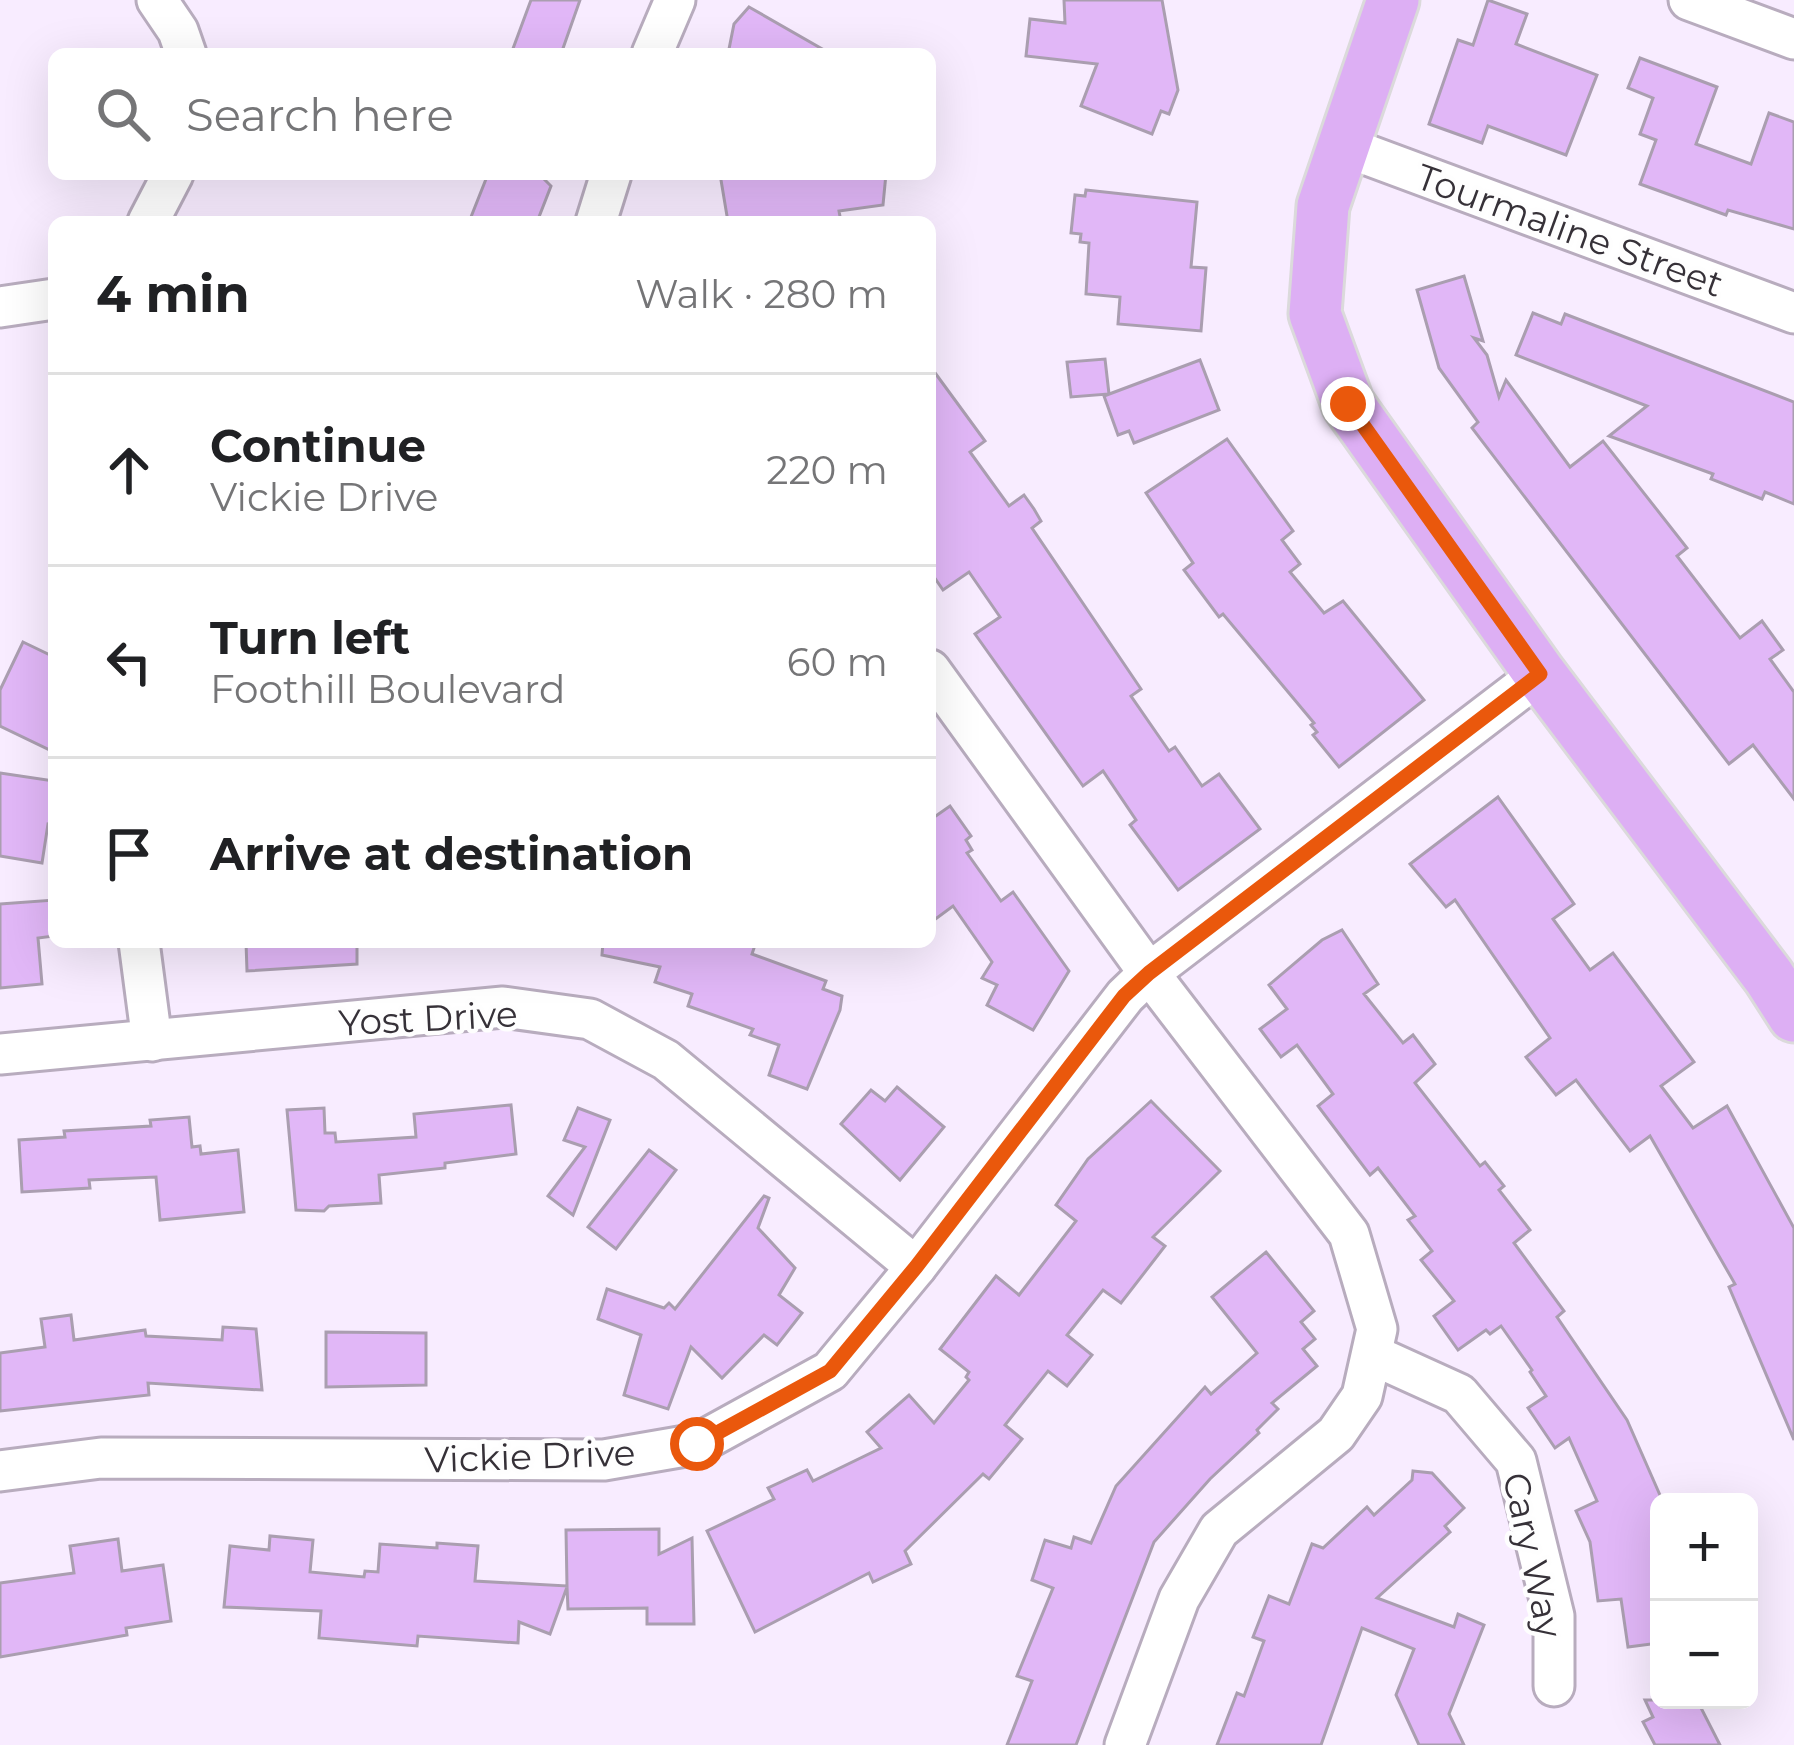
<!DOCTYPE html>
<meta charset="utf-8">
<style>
:root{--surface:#fff;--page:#f2f2f2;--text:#202124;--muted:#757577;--line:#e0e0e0}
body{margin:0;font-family:Montserrat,sans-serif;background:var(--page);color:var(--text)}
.controls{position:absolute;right:36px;bottom:36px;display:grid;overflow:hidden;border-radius:18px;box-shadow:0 12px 48px #0002}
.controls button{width:108px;height:108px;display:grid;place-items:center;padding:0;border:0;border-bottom:3px solid var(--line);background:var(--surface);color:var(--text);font:60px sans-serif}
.stop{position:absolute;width:36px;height:36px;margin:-27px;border:9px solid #ea580c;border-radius:50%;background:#fff}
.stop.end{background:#ea580c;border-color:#fff;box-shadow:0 3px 12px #0008}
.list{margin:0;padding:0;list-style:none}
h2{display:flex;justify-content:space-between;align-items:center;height:156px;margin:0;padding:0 48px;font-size:51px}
h2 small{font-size:39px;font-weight:400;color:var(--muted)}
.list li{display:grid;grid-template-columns:78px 1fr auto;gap:36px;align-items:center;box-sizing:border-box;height:192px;padding:0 48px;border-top:3px solid var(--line)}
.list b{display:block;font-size:45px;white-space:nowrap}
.list p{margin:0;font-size:39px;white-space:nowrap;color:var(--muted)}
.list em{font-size:39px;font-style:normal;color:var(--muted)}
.icon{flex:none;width:66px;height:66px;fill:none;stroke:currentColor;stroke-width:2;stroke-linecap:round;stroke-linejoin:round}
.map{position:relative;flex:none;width:1794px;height:1745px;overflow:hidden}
.search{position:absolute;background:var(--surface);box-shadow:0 12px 48px #0002;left:48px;top:48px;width:888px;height:132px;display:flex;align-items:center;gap:30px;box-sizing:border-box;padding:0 42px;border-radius:18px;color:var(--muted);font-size:45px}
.panel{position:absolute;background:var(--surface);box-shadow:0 12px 48px #0002;left:48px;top:216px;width:888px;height:732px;border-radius:18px}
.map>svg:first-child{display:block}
.building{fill:#e1b7f7;stroke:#aa9eb0;stroke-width:3}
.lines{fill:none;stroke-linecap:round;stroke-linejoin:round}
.minor-casing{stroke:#b8acbe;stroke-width:45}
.major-casing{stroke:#dbdadb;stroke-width:57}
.minor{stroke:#fff;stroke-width:39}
.major{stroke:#ddaff4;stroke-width:51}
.route{stroke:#ea580c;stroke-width:15}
.labels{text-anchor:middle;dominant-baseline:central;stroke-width:9;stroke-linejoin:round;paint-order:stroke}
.street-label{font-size:36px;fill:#363138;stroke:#fefefe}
</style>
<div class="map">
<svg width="1794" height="1745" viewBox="0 0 1794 1745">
<rect width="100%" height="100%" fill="#f8ecff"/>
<g class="building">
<path d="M531 0H580L561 54H511Z"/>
<path d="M1064 0H1162L1178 90 1169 114 1161 111 1152 134 1081 106 1097 64 1026 56 1030 19 1065 23Z"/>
<path d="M1488 0 1527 14 1516 44 1597 75 1566 155 1488 126 1482 143 1429 124 1458 40 1473 45Z"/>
<path d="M749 7 831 54H728L734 24Z"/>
<path d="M1640 58 1717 87 1696 144 1751 164 1769 113 1794 122V229L1728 210 1726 215 1640 184 1656 140 1640 134 1653 98 1628 88Z"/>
<path d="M488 174H539L551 186 537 222H469Z"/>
<path d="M720 174H886L883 205 839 211 841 222H728Z"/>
<path d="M1086 190 1197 202 1191 267 1206 268 1201 331 1118 324 1120 297 1086 294 1089 243 1080 242 1081 234 1071 233 1075 195 1085 196Z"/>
<path d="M1464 276 1483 341 1474 338 1487 355 1499 397 1506 380 1570 467 1603 441 1687 548 1677 556 1740 638 1762 621 1783 650 1770 659 1794 692V799L1753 745 1729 764 1472 428 1478 422 1439 368 1417 290Z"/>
<path d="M1533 313 1561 324 1565 314 1794 402V504L1765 492 1762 499 1711 479 1713 474 1609 436 1647 406 1516 355Z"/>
<path d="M1105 359 1109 394 1071 397 1067 362Z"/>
<path d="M1200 360 1219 410 1134 443 1129 431 1118 435 1104 396Z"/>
<path d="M930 366 985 441 970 452 1009 506 1024 495 1034 509 1041 521 1032 528 1141 689 1131 696 1169 751 1175 747 1202 786 1219 774 1260 829 1178 890 1130 825 1136 820 1103 771 1083 786 975 634 1000 617 969 572 943 590 930 571Z"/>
<path d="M1227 439 1293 531 1282 540 1300 564 1290 572 1324 613 1343 601 1424 700 1339 767 1313 735 1317 732 1311 725 1314 723 1223 614 1219 617 1184 570 1193 563 1146 493Z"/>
<path d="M23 642 54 657V752L0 726V690Z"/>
<path d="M0 773 54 781V825L48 824 42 863 0 856Z"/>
<path d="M1498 797 1574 904 1553 919 1590 970 1613 953 1694 1062 1661 1086 1693 1128 1727 1106 1794 1228V1440L1729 1287 1735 1284 1650 1136 1630 1151 1576 1080 1556 1095 1526 1057 1550 1038 1455 900 1446 907 1410 864Z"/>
<path d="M950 806 971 836 966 840 972 850 967 853 1001 901 1013 892 1069 971 1033 1030 987 1005 997 985 982 978 992 962 953 906 930 923V820Z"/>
<path d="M54 900V936L38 938 42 984 0 988V904Z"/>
<path d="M1342 930 1378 984 1364 994 1403 1043 1413 1035 1435 1064 1415 1083 1480 1166 1485 1162 1504 1186 1499 1190 1530 1230 1514 1243 1564 1311 1557 1317 1627 1420 1663 1502H1659V1643L1628 1647 1621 1599 1598 1601 1590 1542 1576 1511 1597 1501 1569 1438 1555 1448 1528 1408 1546 1396 1530 1372 1532 1370 1501 1326 1490 1334 1486 1330 1458 1350 1434 1316 1454 1301 1421 1260 1432 1251 1408 1220 1415 1216 1378 1168 1370 1175 1318 1106 1333 1094 1297 1045 1281 1057 1260 1029 1287 1009 1269 985 1322 940Z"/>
<path d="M246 942H357V964L247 971Z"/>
<path d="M603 942H756L752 954 826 981 823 989 842 996 840 1010 807 1089 769 1075 779 1045 750 1035 753 1029 688 1006 692 994 655 982 660 967 602 955Z"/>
<path d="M897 1087 944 1127 900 1180 841 1124 871 1090 885 1101Z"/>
<path d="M1151 1101 1220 1171 1153 1237 1165 1246 1121 1303 1103 1290 1067 1335 1092 1355 1067 1386 1048 1371 1005 1425 1022 1439 989 1479 983 1474 905 1551 911 1564 873 1582 869 1573 755 1632 707 1531 774 1499 768 1488 807 1470 813 1481 881 1448 867 1432 909 1395 934 1423 969 1380 966 1377 969 1372 940 1349 996 1276 1019 1295 1076 1221 1056 1205 1088 1159Z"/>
<path d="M511 1105 516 1154 445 1163V1168L379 1175 381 1203 329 1206 324 1211 296 1210 287 1110 324 1108 325 1133H335L336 1142 416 1137 414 1114Z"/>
<path d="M578 1108 610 1120 573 1215 548 1196 585 1147 564 1140Z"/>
<path d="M189 1117 192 1147 200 1146 201 1154 238 1150 244 1212 160 1220 156 1177 89 1180 90 1188 22 1192 19 1140 65 1137 64 1131 151 1126 150 1120Z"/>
<path d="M649 1150 676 1170 616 1249 588 1227Z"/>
<path d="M764 1196 769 1198 758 1228 795 1268 779 1295 802 1313 777 1345 764 1335 722 1378 691 1347 668 1409 624 1395 641 1335 598 1319 607 1289 664 1308 669 1303 675 1309Z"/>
<path d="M1266 1252 1314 1311 1301 1322 1315 1339 1303 1349 1317 1366 1272 1403 1278 1409 1257 1430 1259 1433 1210 1479 1154 1542 1076 1745H1007L1032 1681 1017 1676 1053 1588 1032 1580 1045 1540 1071 1548 1074 1537 1091 1543 1116 1486 1205 1387 1211 1394 1257 1353 1212 1297Z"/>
<path d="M71 1315 74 1340 145 1330 146 1336 222 1340 223 1327 256 1329 262 1390 148 1383 149 1395 0 1411V1353L45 1347 41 1319Z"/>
<path d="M326 1332 426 1333V1385L326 1387Z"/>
<path d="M1413 1471 1432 1473 1464 1508 1445 1526 1450 1532 1377 1598 1454 1627 1458 1614 1484 1625 1449 1714 1464 1745H1419L1396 1695 1414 1649 1362 1628 1321 1745H1217L1237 1693 1244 1696 1264 1641 1253 1637 1269 1596 1289 1604 1312 1544 1323 1548 1367 1507 1374 1515 1412 1480Z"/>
<path d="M659 1529V1554L692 1538 694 1624H647V1608L568 1609 567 1587 550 1634 519 1622 518 1643 418 1636 417 1646 319 1638 321 1611 224 1607 230 1546 269 1550 270 1536 313 1540 310 1572 364 1577 365 1571 378 1572 380 1544 437 1548V1543L478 1546 475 1581 567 1586 566 1530Z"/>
<path d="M118 1539 122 1571 163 1565 171 1621 126 1628 127 1635 0 1657V1583L74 1573 70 1546Z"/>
<path d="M1645 1700H1697L1720 1745H1655L1643 1722 1653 1717Z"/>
</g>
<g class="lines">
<g class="minor-casing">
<g id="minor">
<path d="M157 0 178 31 186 54"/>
<path d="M1689 0 1794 39"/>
<path d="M652 54 675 0"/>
<path d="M1346 147 1794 313"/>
<path d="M148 222 173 174"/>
<path d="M596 222 611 174"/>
<path d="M0 307 54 299"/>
<path d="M930 670 1149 973 1349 1234 1377 1329 1362 1396 1336 1434 1219 1530 1179 1599 1125 1745"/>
<path d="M139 942 152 1041"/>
<path d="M0 1054 503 1007 590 1019 666 1060 916 1267"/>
<path d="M1373 1355 1459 1394 1516 1461 1554 1616V1686"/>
<path d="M0 1471 101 1458 604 1460 697 1444 830 1371 916 1267 1125 996 1149 973 1540 674"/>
</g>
</g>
<g class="major-casing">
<path id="major" d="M1393 0 1323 206 1315 314 1348 404 1540 674 1769 977 1794 1016"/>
</g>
<use href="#minor" class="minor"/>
<use href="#major" class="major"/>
</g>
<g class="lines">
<path class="route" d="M697 1444 830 1371 916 1267 1124 996 1149 973 1540 674 1348 404"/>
</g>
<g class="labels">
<g class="street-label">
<text transform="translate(1570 230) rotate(20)">Tourmaline Street</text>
<text transform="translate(428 1018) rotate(-3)">Yost Drive</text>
<text transform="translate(530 1456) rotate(-2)">Vickie Drive</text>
<text transform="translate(1533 1555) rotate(78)">Cary Way</text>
</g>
</g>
</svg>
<div class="controls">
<button>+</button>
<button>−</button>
</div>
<div class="stop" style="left:697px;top:1444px"></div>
<div class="stop end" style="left:1348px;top:404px"></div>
<div class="search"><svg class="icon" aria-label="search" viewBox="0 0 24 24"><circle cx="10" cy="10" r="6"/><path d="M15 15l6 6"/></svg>Search here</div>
<section class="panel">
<h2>4 min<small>Walk · 280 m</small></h2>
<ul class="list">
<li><svg class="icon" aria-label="ahead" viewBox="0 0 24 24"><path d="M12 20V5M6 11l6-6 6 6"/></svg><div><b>Continue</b><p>Vickie Drive</p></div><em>220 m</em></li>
<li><svg class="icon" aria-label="left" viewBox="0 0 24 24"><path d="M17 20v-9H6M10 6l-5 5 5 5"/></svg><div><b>Turn left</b><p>Foothill Boulevard</p></div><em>60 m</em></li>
<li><svg class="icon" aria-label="arrive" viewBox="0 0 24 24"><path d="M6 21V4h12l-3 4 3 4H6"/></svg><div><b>Arrive at destination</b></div></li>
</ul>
</section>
</div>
